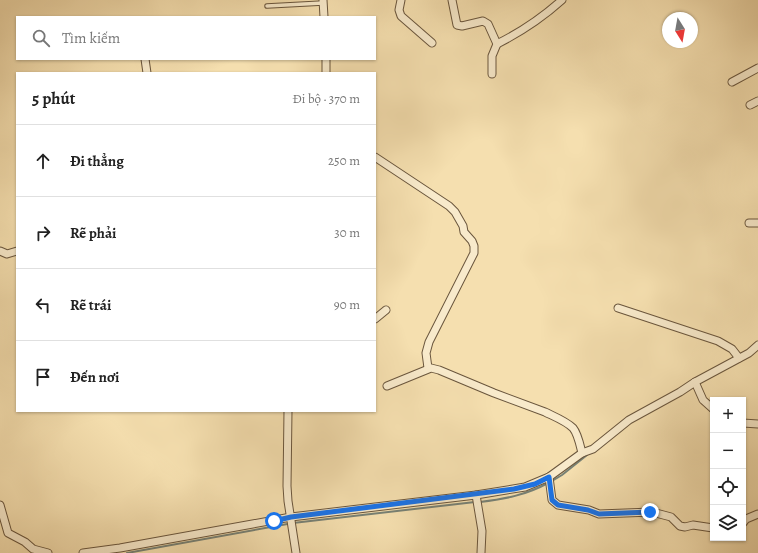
<!DOCTYPE html>
<html lang="vi">
<meta charset="utf-8">
<style>
:root{--surface:#fff;--page:#f2f2f2;--text:#222;--muted:#767676;--line:#e0e0e0}
body{margin:0;font-family:Alegreya,serif;background:var(--page);color:var(--text)}
.controls{position:absolute;right:12px;bottom:12px;display:grid;overflow:hidden;border-radius:0px;box-shadow:0 1px 3px #0004}
.controls button{width:36px;height:36px;display:grid;place-items:center;padding:0;border:0;border-bottom:1px solid var(--line);background:var(--surface);color:var(--text);font:20px sans-serif}
.compass{position:absolute;left:662px;top:12px;width:36px;height:36px;border-radius:50%;background:var(--surface);box-shadow:0 1px 3px #0004;rotate:169deg}
.stop{position:absolute;width:12px;height:12px;margin:-9px;border:3px solid #1a73e8;border-radius:50%;background:#fff}
.stop.end{background:#1a73e8;border-color:#fff;box-shadow:0 1px 4px #0008}
.list{margin:0;padding:0;list-style:none}
h2{display:flex;justify-content:space-between;align-items:center;height:52px;margin:0;padding:0 16px;font-size:17px}
h2 small{font-size:13px;font-weight:400;color:var(--muted)}
.list li{display:grid;grid-template-columns:26px 1fr auto;gap:12px;align-items:center;box-sizing:border-box;height:72px;padding:0 16px;border-top:1px solid var(--line)}
.list b{display:block;font-size:15px;white-space:nowrap}
.list em{font-size:13px;font-style:normal;color:var(--muted)}
.icon{flex:none;width:22px;height:22px;fill:none;stroke:currentColor;stroke-width:2;stroke-linecap:round;stroke-linejoin:round}
.map{position:relative;flex:none;width:758px;height:553px;overflow:hidden}
.search{position:absolute;background:var(--surface);box-shadow:0 1px 3px #0004;left:16px;top:16px;width:360px;height:44px;display:flex;align-items:center;gap:10px;box-sizing:border-box;padding:0 14px;border-radius:0px;color:var(--muted);font-size:15px}
.panel{position:absolute;background:var(--surface);box-shadow:0 1px 3px #0004;left:16px;top:72px;width:360px;height:340px;border-radius:0px}
.map>svg:first-child{display:block}
.lines{fill:none;stroke-linecap:round;stroke-linejoin:round}
.stream{stroke:#778175;stroke-width:2}
.lane-casing{stroke:#6a563d;stroke-width:5.5}
.street-casing{stroke:#6a563d;stroke-width:9}
.lane{stroke:#f8eacb;stroke-width:3.5}
.street{stroke:#f8eacb;stroke-width:7}
.route{stroke:#1a73e8;stroke-width:5}
</style>
<div class="map">
<svg width="758" height="553" viewBox="0 0 758 553">
<rect width="100%" height="100%" fill="#f5dfaf"/>
<filter id="stains"><feTurbulence type="fractalNoise" baseFrequency=".005" numOctaves="4"/><feColorMatrix values="0 0 0 0 .2 0 0 0 0 .09 0 0 0 0 .02 0 0 0 .5 -.17"/></filter>
<radialGradient id="worn" r=".72"><stop offset=".6" stop-color="#630" stop-opacity="0"/><stop offset="1" stop-color="#630" stop-opacity=".3"/></radialGradient>
<g class="lines">
<g class="stream">
<path d="M552 481 562 475 587 455"/>
<path d="M480 502C505 499 526 495 548 483"/>
<path d="M127 553 293 523 475 502"/>
</g>
<g class="lane-casing">
<path id="lane" d="M267 6 323 3"/>
</g>
<g class="street-casing">
<g id="street">
<path d="M323 0 324 17"/>
<path d="M401 0 399 10 401 16 432 43"/>
<path d="M452 0 457 25 462 26 483 21 488 24 497 44 492 56V74"/>
<path d="M497 44C521 32 542 18 562 0"/>
<path d="M145 59 147 73"/>
<path d="M326 59V73"/>
<path d="M732 82 758 68"/>
<path d="M750 105 758 101"/>
<path d="M375 157 449 206 455 212 463 226 464 232 472 241 474 246V253L429 342 426 353 428 368"/>
<path d="M749 223H758"/>
<path d="M0 251 7 254 17 251"/>
<path d="M618 308 718 341 732 349 739 358"/>
<path d="M375 319 386 310"/>
<path d="M695 382 703 400 713 409"/>
<path d="M387 386 431 368 439 370 494 393 545 412C553 416 566 421 573 428 578 434 580 445 582 453"/>
<path d="M288 411 287 486 288 501 296 553"/>
<path d="M743 423 758 424"/>
<path d="M549 477 552 500 558 505 589 510 599 514 652 512 671 517 680 526 685 527 693 525 713 528"/>
<path d="M476 495 482 531 481 553"/>
<path d="M0 505 8 533 25 542 33 549 48 553"/>
<path d="M743 523 746 519 758 514"/>
<path d="M83 553 120 548 291 517 476 495 525 487 549 477 582 453 593 449 629 420 680 392 695 382 749 353 758 345"/>
</g>
</g>
<use href="#lane" class="lane"/>
<use href="#street" class="street"/>
</g>
<g class="lines">
<path class="route" d="M274 521 291 517 514 489 535 484 549 477 552 500 558 505 588 510 599 514 650 512"/>
</g>
<rect width="100%" height="100%" filter="url(#stains)"/>
<rect width="100%" height="100%" fill="url(#worn)"/>
</svg>
<div class="controls">
<button>+</button>
<button>−</button>
<button><svg class="icon" aria-label="locate" viewBox="0 0 24 24"><circle cx="12" cy="12" r="6"/><path d="M12 2v4M12 18v4M2 12h4M18 12h4"/></svg></button>
<button><svg class="icon" aria-label="layers" viewBox="0 0 24 24"><path d="M12 4l9 5-9 5-9-5zM3 14l9 5 9-5"/></svg></button>
</div>
<svg class="compass" viewBox="-18 -18 36 36"><path d="M0-13l5 13h-10z" fill="#e53935"/><path d="M0 13l5-13h-10z" fill="#767676"/></svg>
<div class="stop" style="left:274px;top:521px"></div>
<div class="stop end" style="left:650px;top:512px"></div>
<div class="search"><svg class="icon" aria-label="search" viewBox="0 0 24 24"><circle cx="10" cy="10" r="6"/><path d="M15 15l6 6"/></svg>Tìm kiếm</div>
<section class="panel">
<h2>5 phút<small>Đi bộ · 370 m</small></h2>
<ul class="list">
<li><svg class="icon" aria-label="ahead" viewBox="0 0 24 24"><path d="M12 20V5M6 11l6-6 6 6"/></svg><div><b>Đi thẳng</b></div><em>250 m</em></li>
<li><svg class="icon" aria-label="right" viewBox="0 0 24 24"><path d="M7 20v-9h11M14 6l5 5-5 5"/></svg><div><b>Rẽ phải</b></div><em>30 m</em></li>
<li><svg class="icon" aria-label="left" viewBox="0 0 24 24"><path d="M17 20v-9H6M10 6l-5 5 5 5"/></svg><div><b>Rẽ trái</b></div><em>90 m</em></li>
<li><svg class="icon" aria-label="arrive" viewBox="0 0 24 24"><path d="M6 21V4h12l-3 4 3 4H6"/></svg><div><b>Đến nơi</b></div></li>
</ul>
</section>
</div>
